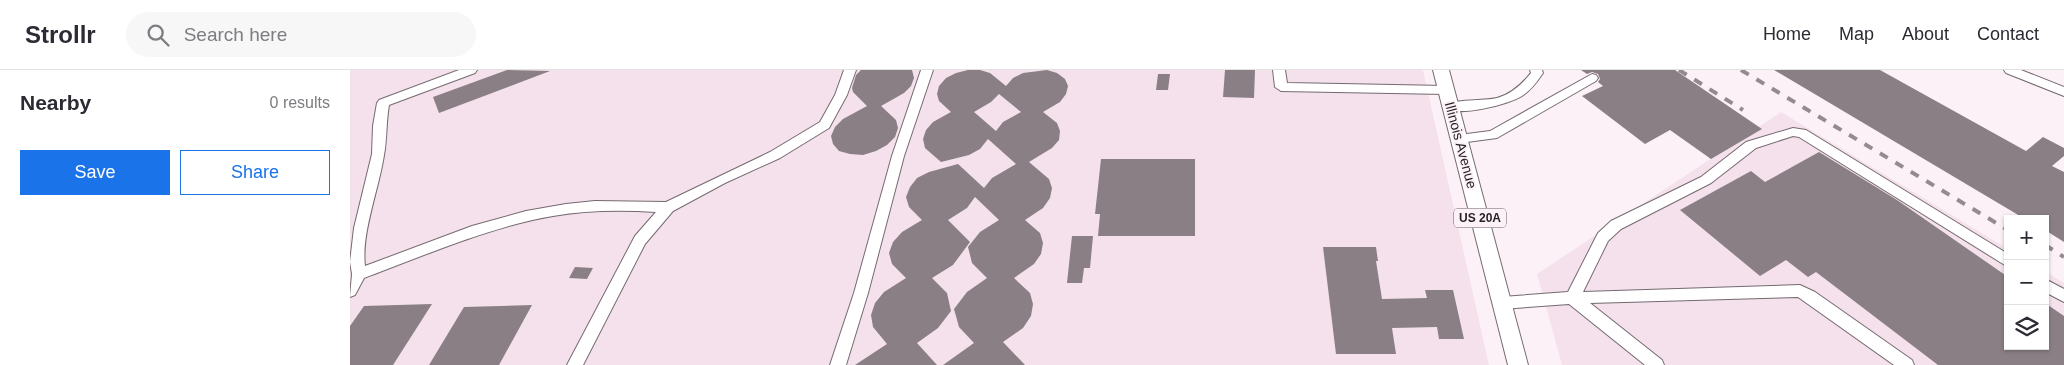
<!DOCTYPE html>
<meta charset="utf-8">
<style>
:root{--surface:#fff;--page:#f7f7f7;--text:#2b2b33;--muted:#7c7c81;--line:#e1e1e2;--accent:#1a73e8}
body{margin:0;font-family:Helvetica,sans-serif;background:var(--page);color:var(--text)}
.controls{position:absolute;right:15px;bottom:15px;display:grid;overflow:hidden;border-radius:0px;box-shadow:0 1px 4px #0004}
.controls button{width:45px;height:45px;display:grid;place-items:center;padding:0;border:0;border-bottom:1px solid var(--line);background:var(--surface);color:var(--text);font:25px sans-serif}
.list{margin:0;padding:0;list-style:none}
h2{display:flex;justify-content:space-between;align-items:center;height:65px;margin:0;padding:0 20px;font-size:21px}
h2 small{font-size:16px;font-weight:400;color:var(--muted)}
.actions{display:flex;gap:10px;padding:15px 20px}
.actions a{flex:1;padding:11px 0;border:1px solid var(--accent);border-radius:0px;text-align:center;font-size:18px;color:var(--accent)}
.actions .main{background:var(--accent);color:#fff}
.icon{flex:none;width:28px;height:28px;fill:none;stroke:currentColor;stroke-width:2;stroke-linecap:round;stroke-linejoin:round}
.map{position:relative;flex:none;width:1714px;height:295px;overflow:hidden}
header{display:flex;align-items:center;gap:30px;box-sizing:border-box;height:70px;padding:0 25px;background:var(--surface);border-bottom:1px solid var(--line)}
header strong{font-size:24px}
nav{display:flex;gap:28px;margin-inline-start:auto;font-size:18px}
.search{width:350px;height:45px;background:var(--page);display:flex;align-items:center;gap:12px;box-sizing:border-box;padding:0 18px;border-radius:28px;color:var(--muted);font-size:19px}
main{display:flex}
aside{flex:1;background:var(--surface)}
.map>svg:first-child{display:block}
.built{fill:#f4e1ec}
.building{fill:#8a7f85;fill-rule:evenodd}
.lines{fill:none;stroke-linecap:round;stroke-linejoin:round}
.minor-casing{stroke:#746a70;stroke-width:2}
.major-casing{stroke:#746a70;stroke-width:2}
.minor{fill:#fff;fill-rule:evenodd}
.major{fill:#fff;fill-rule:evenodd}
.rail{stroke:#938b8f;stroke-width:4;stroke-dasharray:9 9;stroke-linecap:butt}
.labels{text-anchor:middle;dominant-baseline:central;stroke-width:4;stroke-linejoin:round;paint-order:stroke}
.shield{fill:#fdf1f8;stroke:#645e62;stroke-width:1}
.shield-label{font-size:12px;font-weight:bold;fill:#231f21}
.street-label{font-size:14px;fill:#231f21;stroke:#fdf1f8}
</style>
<header>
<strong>Strollr</strong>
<div class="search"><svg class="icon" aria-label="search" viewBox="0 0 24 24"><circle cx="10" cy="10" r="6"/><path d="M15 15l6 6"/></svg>Search here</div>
<nav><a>Home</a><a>Map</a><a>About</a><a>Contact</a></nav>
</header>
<main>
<aside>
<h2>Nearby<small>0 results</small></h2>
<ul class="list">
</ul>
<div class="actions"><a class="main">Save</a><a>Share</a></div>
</aside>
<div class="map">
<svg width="1714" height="295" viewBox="0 0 1714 295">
<rect width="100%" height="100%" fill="#fdf1f8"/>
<g class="built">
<path d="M0 0H1073L1139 295H0Z"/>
<path d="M1431 42 1658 179V276H1695V201L1714 213V295H1212L1187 204Z"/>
</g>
<g class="building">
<path d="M157 0 200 1 89 43 83 27Z"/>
<path d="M511 0H562L564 8 561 16 554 23 531 36 546 50 548 58 545 67 537 75 526 81 513 85 500 84 489 81 483 74 481 66 485 57 493 49 517 36 503 22 502 18 506 5Z"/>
<path d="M618 0H630L640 3 656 16 663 8 673 3 697 0 707 3 715 9 718 16 716 24 710 32 693 42 707 53 710 61 709 70 702 78 679 92 699 109 702 118 700 128 693 138 675 150 690 163 693 173 691 184 684 194 664 208 680 223 683 234 681 246 673 258 653 272 675 295H593L624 273 609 257 604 239 617 222 637 208 622 193 618 177 630 162 649 150 625 127 617 138 598 150 620 172 603 195 582 208 597 223 601 241 588 258 567 273 587 295H505L537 274 523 257 521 245 525 233 534 222 556 208 542 194 539 183 543 172 552 162 572 150 559 137 556 127 560 117 567 108 579 102 608 94 634 118 642 108 666 94 638 69 630 79 619 85 591 92 575 78 573 69 576 60 583 52 601 42 589 31 587 24 589 16 596 8 606 3ZM649 24 671 42 653 52 646 61 624 42 641 32Z"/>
<path d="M875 0H905L904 28 873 27Z"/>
<path d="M1231 0H1325L1412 59 1361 89 1320 60 1295 74 1232 26 1253 16 1248 12 1250 9 1248 4 1242 2 1237 4Z"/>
<path d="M1424 0H1530L1676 81 1693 67 1714 78V86L1702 96 1714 102V172L1695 160V149H1675Z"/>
<path d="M808 4H820L818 20H806Z"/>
<path d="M1469 82 1547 130 1658 207V276H1695V233L1714 246V295H1588L1466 202 1458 207 1436 190 1410 206 1330 140 1401 101 1415 112Z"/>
<path d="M751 89H845V166H748L750 144H745Z"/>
<path d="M722 166H743L740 198H734L732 213H717Z"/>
<path d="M973 177H1026L1028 191H1026L1032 229 1077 228 1075 220H1103L1114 269H1089L1087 257 1042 258 1046 284H986Z"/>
<path d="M225 197 243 198 237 209 219 208Z"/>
<path d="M82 234 43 295H0V256L14 236Z"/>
<path d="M182 235 149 295H79L114 237Z"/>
</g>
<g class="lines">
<g class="minor-casing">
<g id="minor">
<path d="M109 0H127L125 3 39 35C36 52 37 69 34 85 29 119 11 163 15 196L122 156 176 141 216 134 245 131 316 132 420 82 470 52 485 25 494 0H506L497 25 479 58 430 88 375 113 323 141 295 174 233 295H217L285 166 306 142C272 140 237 140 203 146 138 157 76 185 14 208L5 225 0 227 2 204 0 192 4 158 22 84 23 56 27 33 29 30Z"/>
<path d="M571 0H583L554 86 518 223 496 295H480L504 223 542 86Z"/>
<path d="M923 0H935L937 13 1096 16 1102 20 1096 24 931 21 925 17Z"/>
<path d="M1180 0H1192L1193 3C1187 12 1181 20 1172 26 1160 34 1104 49 1095 36 1100 29 1136 31 1147 28 1162 24 1172 14 1181 3Z"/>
<path d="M1654 0H1671L1714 17V26L1656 3Z"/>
<path d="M1242 4 1246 5 1248 8 1246 11 1147 68 1109 73 1104 72 1103 69 1104 66 1109 65 1140 61Z"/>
<path d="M1443 58 1456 60 1658 184V197L1449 67 1443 66 1406 78 1361 113 1271 159 1258 171 1233 222 1450 215 1465 222 1562 290 1564 295H1544L1448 227 1240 233 1312 290 1314 295H1295L1219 234 1152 239 1147 237 1145 233 1147 229 1152 227 1218 222 1248 163 1261 151 1351 107 1396 72Z"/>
<path d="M1695 209 1714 219V232L1695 222Z"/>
</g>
</g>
<g class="major-casing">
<path id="major" d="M1083 0H1099L1178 295H1158Z"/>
</g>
<use href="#minor" class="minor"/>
<use href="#major" class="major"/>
<g class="rail">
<path d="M1329 0 1393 40"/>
<path d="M1391 0 1658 160"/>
<path d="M1695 175 1714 187"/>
</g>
</g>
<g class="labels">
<rect class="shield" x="1104" y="138.5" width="52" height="19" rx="4"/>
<g class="shield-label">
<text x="1130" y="148">US 20A</text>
</g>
<g class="street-label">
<text transform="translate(1111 75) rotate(75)">Illinois Avenue</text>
</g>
</g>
</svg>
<div class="controls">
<button>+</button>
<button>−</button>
<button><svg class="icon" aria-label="layers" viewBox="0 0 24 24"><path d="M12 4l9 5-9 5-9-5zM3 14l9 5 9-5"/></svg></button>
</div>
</div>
</main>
